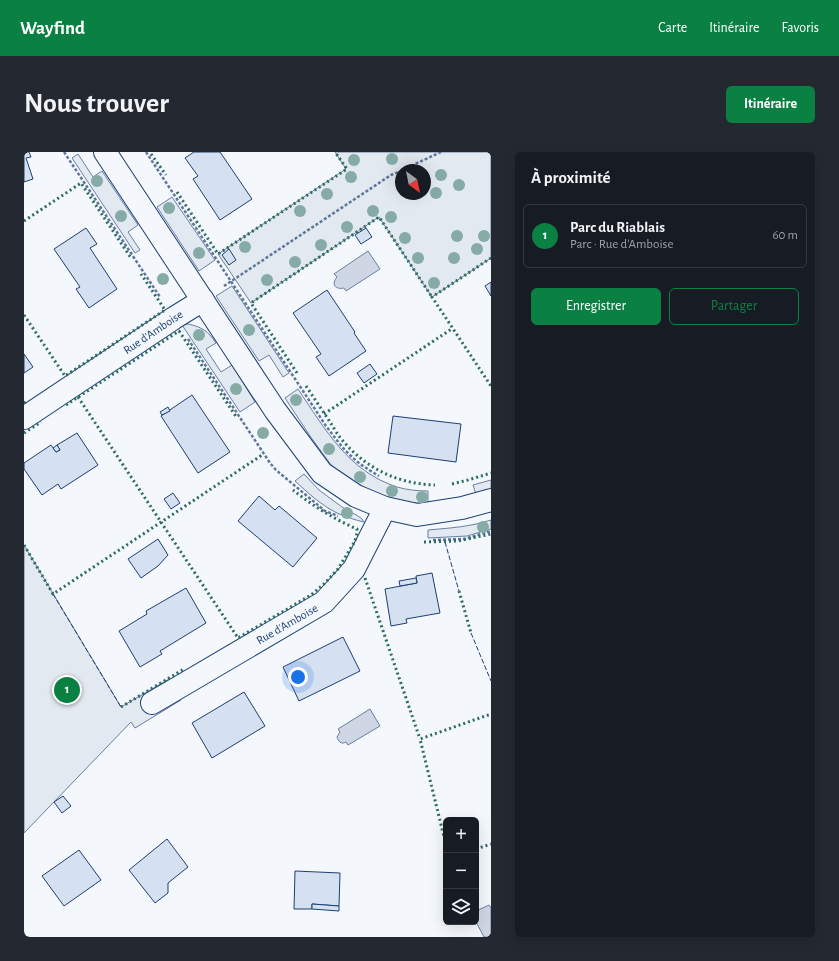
<!DOCTYPE html>
<html lang="fr">
<meta charset="utf-8">
<style>
:root{--surface:#171b24;--page:#242831;--text:#f1f3f6;--muted:#9ea1a6;--line:#363941;--accent:#0b8043}
body{margin:0;font-family:"Alegreya Sans",sans-serif;background:var(--page);color:var(--text)}
.controls{position:absolute;right:12px;bottom:12px;display:grid;overflow:hidden;border-radius:6px;box-shadow:0 4px 16px #0002}
.controls button{width:36px;height:36px;display:grid;place-items:center;padding:0;border:0;border-bottom:1px solid var(--line);background:var(--surface);color:var(--text);font:20px sans-serif}
.compass{position:absolute;left:371px;top:12px;width:36px;height:36px;border-radius:50%;background:var(--surface);box-shadow:0 4px 16px #0002;rotate:147deg}
.you{position:absolute;left:274px;top:525px;width:14px;height:14px;margin:-10px;border:3px solid #fff;border-radius:50%;background:#1a73e8;box-shadow:0 0 0 6px #1a73e833}
.badge{display:grid;place-items:center;width:26px;height:26px;border-radius:50%;background:var(--accent);color:#fff;font-size:13px;font-weight:700}
.pin{position:absolute;translate:-50% -50%;border:2px solid #fff;box-shadow:0 1px 4px #0006}
.list{margin:0;padding:0;list-style:none}
h2{display:flex;justify-content:space-between;align-items:center;height:52px;margin:0;padding:0 16px;font-size:17px}
h2 small{font-size:13px;font-weight:400;color:var(--muted)}
.list li{display:grid;grid-template-columns:26px 1fr auto;gap:12px;align-items:center;box-sizing:border-box;height:64px;margin:0 8px 8px;padding:0 8px;border:1px solid var(--line);border-radius:6px}
.list b{display:block;font-size:15px;white-space:nowrap}
.list p{margin:0;font-size:13px;white-space:nowrap;color:var(--muted)}
.list em{font-size:13px;font-style:normal;color:var(--muted)}
.actions{display:flex;gap:8px;padding:12px 16px}
.actions a{flex:1;padding:9px 0;border:1px solid var(--accent);border-radius:6px;text-align:center;font-size:14px;color:var(--accent)}
.actions .main{background:var(--accent);color:#fff}
.icon{flex:none;width:22px;height:22px;fill:none;stroke:currentColor;stroke-width:2;stroke-linecap:round;stroke-linejoin:round}
.map{position:relative;flex:none;width:467px;height:785px;overflow:hidden;border-radius:6px}
header{display:flex;align-items:center;gap:24px;box-sizing:border-box;height:56px;padding:0 20px;background:var(--accent);color:#fff}
header strong{font-size:19px}
nav{display:flex;gap:22px;margin-inline-start:auto;font-size:14px}
.intro{display:flex;align-items:center;justify-content:space-between;box-sizing:border-box;height:96px;padding:0 24px}
h1{margin:0;font-size:28px}
.button{padding:10px 18px;border-radius:6px;background:var(--accent);color:#fff;font-size:14px;font-weight:700}
main{display:flex;gap:24px;padding:0 24px}
aside{flex:1;background:var(--surface);border-radius:6px;box-shadow:0 4px 16px #0002}
.map>svg:first-child{display:block}
.green{fill:#e3e9f0;stroke:#687fa3;fill-rule:evenodd}
.water{fill:#cfd7e4;stroke:#687fa3}
.building{fill:#d5e0f0;stroke:#1d3f73}
.lines{fill:none;stroke-linecap:round;stroke-linejoin:round}
.minor-casing{stroke:#1d3f73;stroke-width:24}
.path{stroke:#5e769c;stroke-width:2.5;stroke-dasharray:3 2;stroke-linecap:butt}
.minor{stroke:#f4f7fb;stroke-width:22}
.hedge{stroke:#2c6c60;stroke-width:3;stroke-dasharray:2 3;stroke-linecap:butt}
.fence{stroke:#1d3f73;stroke-width:1;stroke-dasharray:5 2;stroke-linecap:butt}
.tree{fill:#86aba6}
.labels{text-anchor:middle;dominant-baseline:central;stroke-width:3;stroke-linejoin:round;paint-order:stroke}
.street-label{font-size:12px;fill:#1d3f73;stroke:#f4f7fb}
</style>
<header>
<strong>Wayfind</strong>
<nav><a>Carte</a><a>Itinéraire</a><a>Favoris</a></nav>
</header>
<div class="intro"><h1>Nous trouver</h1><a class="button">Itinéraire</a></div>
<main>
<div class="map">
<svg width="467" height="785" viewBox="0 0 467 785">
<rect width="100%" height="100%" fill="#f4f7fb"/>
<g class="green">
<path d="M311 0H467V106L408 145 355 65 227 151 194 102 322 17ZM377 18H401V42H377Z"/>
<path d="M54 2 69 25 78 19 114 73 104 80 116 98 111 101 48 6Z"/>
<path d="M148 45 191 108 175 119 133 55Z"/>
<path d="M208 134 265 221 259 225 245 203 235 209 192 144Z"/>
<path d="M164 172C178 175 184 179 192 191L182 197 197 220 208 213 231 250 216 260 158 173Z"/>
<path d="M274 237C301 277 324 319 373 335 383 338 394 339 404 339V352L392 351 368 348 334 332 318 322 307 313 286 284 261 246Z"/>
<path d="M280 322 295 338 318 355 334 364 338 367 340 370C331 368 322 365 313 361 297 353 284 341 271 329Z"/>
<path d="M467 328V340L453 345 449 333Z"/>
<path d="M467 368V377L443 384 404 386V378C426 376 445 375 467 368Z"/>
<path d="M0 393 97 555 145 527 157 548 111 576 107 570 0 681Z"/>
</g>
<g class="water">
<path d="M344 99 356 117 322 139 320 136C311 138 307 132 313 125L310 122Z"/>
<path d="M346 557 356 574 324 593 322 590C317 593 314 589 313 585L316 580 314 577Z"/>
<path d="M465 753 467 756V785H460L452 770V759Z"/>
</g>
<g class="building">
<path d="M0 0H5L7 5 2 6 9 27 0 30Z"/>
<path d="M170 0H196L228 47 196 68 169 27 174 24 161 6Z"/>
<path d="M62 76 73 92 66 96 93 137 65 156 52 137 56 135 30 97Z"/>
<path d="M342 76 348 85 337 92 331 83Z"/>
<path d="M205 97 212 108 205 113 198 103Z"/>
<path d="M467 130V144L461 134Z"/>
<path d="M303 138 331 180 330 181 342 199 305 224 292 205 297 202 269 161Z"/>
<path d="M0 202 9 215 0 221Z"/>
<path d="M346 212 353 222 340 231 333 221Z"/>
<path d="M168 243 206 300 174 321 137 264Z"/>
<path d="M144 255 146 259 138 263 136 260Z"/>
<path d="M369 264 437 272 432 310 364 301Z"/>
<path d="M53 281 74 313 37 337 34 332 18 343 0 317V311L27 293 32 300 36 298 33 293Z"/>
<path d="M33 293 36 298 32 300 29 296Z"/>
<path d="M149 341 156 351 147 357 140 347Z"/>
<path d="M235 344 251 358 255 354 293 386 269 415 214 369Z"/>
<path d="M134 387 144 403 134 414 117 426 104 407Z"/>
<path d="M408 421 416 461 382 467 383 471 367 474 361 437 393 431 392 424Z"/>
<path d="M392 426 393 431 376 434 375 429Z"/>
<path d="M162 436 182 471 136 499 138 502 116 515 95 479 123 462 122 459Z"/>
<path d="M319 485 336 519 275 549 259 515Z"/>
<path d="M220 540 241 574 188 606 168 571Z"/>
<path d="M39 644 47 654 38 661 30 650Z"/>
<path d="M143 687 164 715 144 731V741L131 751 105 718Z"/>
<path d="M55 698 77 728 40 754 18 724Z"/>
<path d="M271 719 316 721 315 754 288 752V757H270Z"/>
<path d="M288 752 315 754V759L288 757Z"/>
</g>
<g class="lines">
<g class="minor-casing">
<g id="minor">
<path d="M81 0 251 258 298 321 332 344 361 356 393 363 438 356 467 348"/>
<path d="M0 266 150 166 179 148"/>
<path d="M128 551 300 450 330 417 361 356"/>
</g>
</g>
<g class="path">
<path d="M40 0 136 145"/>
<path d="M122 0 302 274C310 284 317 295 327 304 335 312 345 318 355 324"/>
<path d="M378 18 417 0"/>
<path d="M200 134 367 23 377 19"/>
<path d="M164 187 246 311 252 318 301 359 314 364"/>
<path d="M409 388 440 387 467 379"/>
</g>
<use href="#minor" class="minor"/>
<g class="hedge">
<path d="M127 2 142 23"/>
<path d="M153 40 194 102 323 17 311 0"/>
<path d="M0 69 57 31 107 106"/>
<path d="M467 106 408 145 467 234"/>
<path d="M0 163 41 224 141 158 117 122"/>
<path d="M273 221 227 151 355 65 408 145"/>
<path d="M282 234C290 246 298 258 306 270 310 276 314 284 320 290 343 317 375 332 411 333"/>
<path d="M54 245 214 486 287 443 301 431 314 417 331 389 333 381V377C310 367 289 354 269 338"/>
<path d="M0 251 3 249"/>
<path d="M42 253 155 179 213 266"/>
<path d="M300 262 429 176"/>
<path d="M0 281 17 270"/>
<path d="M428 332 444 328 467 321"/>
<path d="M400 390 434 389 467 382"/>
<path d="M0 393 29 442 238 303"/>
<path d="M341 426 396 587"/>
<path d="M435 439 447 481"/>
<path d="M97 555 160 517"/>
<path d="M422 693 396 587 467 562"/>
<path d="M452 697 467 692"/>
</g>
<g class="fence">
<path d="M421 390 435 439"/>
<path d="M29 442 97 555"/>
<path d="M447 481 467 529"/>
</g>
</g>
<g class="tree">
<circle cx="368" cy="7" r="6"/>
<circle cx="330" cy="8" r="6"/>
<circle cx="417" cy="23" r="6"/>
<circle cx="327" cy="25" r="6"/>
<circle cx="73" cy="29" r="6"/>
<circle cx="435" cy="33" r="6"/>
<circle cx="412" cy="41" r="6"/>
<circle cx="303" cy="42" r="6"/>
<circle cx="145" cy="56" r="6"/>
<circle cx="276" cy="59" r="6"/>
<circle cx="349" cy="59" r="6"/>
<circle cx="97" cy="64" r="6"/>
<circle cx="367" cy="65" r="6"/>
<circle cx="323" cy="75" r="6"/>
<circle cx="433" cy="84" r="6"/>
<circle cx="460" cy="84" r="6"/>
<circle cx="381" cy="86" r="6"/>
<circle cx="297" cy="93" r="6"/>
<circle cx="221" cy="95" r="6"/>
<circle cx="453" cy="97" r="6"/>
<circle cx="175" cy="101" r="6"/>
<circle cx="394" cy="106" r="6"/>
<circle cx="430" cy="106" r="6"/>
<circle cx="271" cy="110" r="6"/>
<circle cx="139" cy="127" r="6"/>
<circle cx="243" cy="128" r="6"/>
<circle cx="410" cy="131" r="6"/>
<circle cx="225" cy="178" r="6"/>
<circle cx="175" cy="183" r="6"/>
<circle cx="212" cy="237" r="6"/>
<circle cx="272" cy="248" r="6"/>
<circle cx="239" cy="281" r="6"/>
<circle cx="305" cy="297" r="6"/>
<circle cx="336" cy="325" r="6"/>
<circle cx="368" cy="339" r="6"/>
<circle cx="398" cy="345" r="6"/>
<circle cx="323" cy="361" r="6"/>
<circle cx="459" cy="375" r="6"/>
</g>
<g class="labels">
<g class="street-label">
<text transform="translate(129 180) rotate(-34)">Rue d'Amboise</text>
<text transform="translate(263 472) rotate(-30)">Rue d'Amboise</text>
</g>
</g>
</svg>
<div class="controls">
<button>+</button>
<button>−</button>
<button><svg class="icon" aria-label="layers" viewBox="0 0 24 24"><path d="M12 4l9 5-9 5-9-5zM3 14l9 5 9-5"/></svg></button>
</div>
<svg class="compass" viewBox="-18 -18 36 36"><path d="M0-13l5 13h-10z" fill="#e53935"/><path d="M0 13l5-13h-10z" fill="#9ea1a6"/></svg>
<div class="you"></div>
<div class="pin badge" style="left:43px;top:538px">1</div>
</div>
<aside>
<h2>À proximité<small></small></h2>
<ul class="list">
<li><span class="badge">1</span><div><b>Parc du Riablais</b><p>Parc · Rue d'Amboise</p></div><em>60 m</em></li>
</ul>
<div class="actions"><a class="main">Enregistrer</a><a>Partager</a></div>
</aside>
</main>
